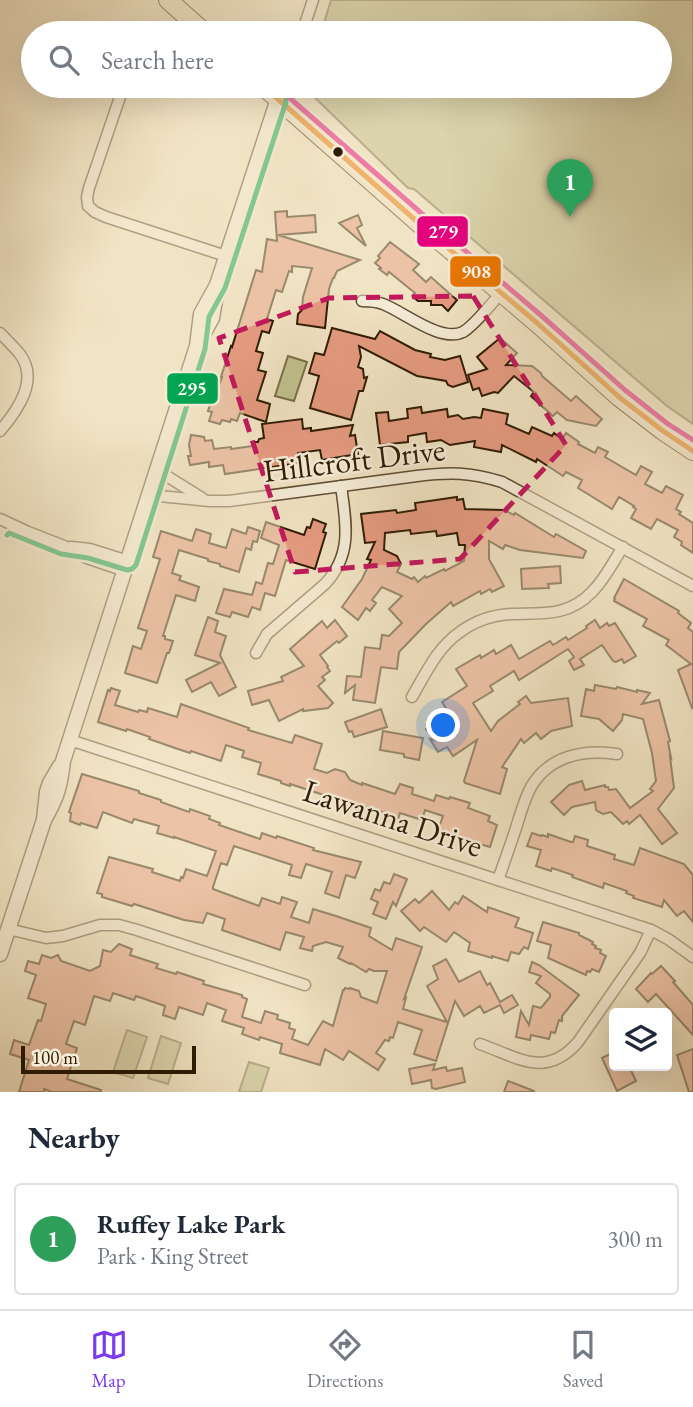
<!DOCTYPE html>
<meta charset="utf-8">
<style>
:root{--surface:#fff;--page:#f2f2f3;--text:#1f2937;--muted:#747a83;--line:#e0e1e3;--accent:#7c3aed}
body{margin:0;font-family:"EB Garamond",serif;background:var(--page);color:var(--text)}
.controls{position:absolute;right:21px;bottom:21px;display:grid;overflow:hidden;border-radius:7px;box-shadow:0 7px 28px #0002}
.controls button{width:63px;height:63px;display:grid;place-items:center;padding:0;border:0;border-bottom:2px solid var(--line);background:var(--surface);color:var(--text);font:35px sans-serif}
.scale{position:absolute;left:21px;bottom:18px;width:175px;box-sizing:border-box;padding-left:7px;border:4px solid #301c04;border-top:0;font-size:19px;line-height:24px;white-space:nowrap;color:#301c04;-webkit-text-stroke:5px #f6edd9;paint-order:stroke}
.you{position:absolute;left:444px;top:726px;width:24px;height:24px;margin:-18px;border:5px solid #fff;border-radius:50%;background:#1a73e8;box-shadow:0 0 0 10px #1a73e833}
.badge{display:grid;place-items:center;width:46px;height:46px;border-radius:50%;background:var(--accent);color:#fff;font-size:23px;font-weight:700}
.pin{position:absolute;translate:-50% -58px;filter:drop-shadow(0 2px 4px #0008)}
.pin::after{content:'';position:absolute;top:37px;width:24px;height:21px;background:inherit;clip-path:polygon(0 0,100% 0,50% 100%)}
.list{margin:0;padding:0;list-style:none}
h2{display:flex;justify-content:space-between;align-items:center;height:91px;margin:0;padding:0 28px;font-size:30px}
h2 small{font-size:23px;font-weight:400;color:var(--muted)}
.list li{display:grid;grid-template-columns:46px 1fr auto;gap:21px;align-items:center;box-sizing:border-box;height:112px;margin:0 14px 14px;padding:0 14px;border:2px solid var(--line);border-radius:7px}
.list b{display:block;font-size:26px;white-space:nowrap}
.list p{margin:0;font-size:23px;white-space:nowrap;color:var(--muted)}
.list em{font-size:23px;font-style:normal;color:var(--muted)}
.icon{flex:none;width:38px;height:38px;fill:none;stroke:currentColor;stroke-width:2;stroke-linecap:round;stroke-linejoin:round}
.map{position:relative;flex:none;width:693px;height:1092px;overflow:hidden}
.search{position:absolute;background:var(--surface);box-shadow:0 7px 28px #0002;left:21px;right:21px;top:21px;height:77px;display:flex;align-items:center;gap:18px;box-sizing:border-box;padding:0 24px;border-radius:38px;color:var(--muted);font-size:26px}
.sheet{height:217px;background:var(--surface)}
nav{display:flex;justify-content:space-around;align-items:center;box-sizing:border-box;height:98px;border-top:2px solid var(--line);background:var(--surface);font-size:19px;color:var(--muted)}
nav a{display:grid;justify-items:center;gap:4px}
nav .on{color:var(--accent)}
.map>svg:first-child{display:block}
.green{fill:#c2c28f;stroke:#796f4a;stroke-width:2}
.building{fill:#e69b81;stroke:#301c04;stroke-width:2;fill-rule:evenodd}
.lines{fill:none;stroke-linecap:round;stroke-linejoin:round}
.minor-casing{stroke:#604e34;stroke-width:13}
.tertiary-casing{stroke:#604e34;stroke-width:17}
.primary-casing{stroke:#301c04;stroke-width:20}
.minor{stroke:#f6edd9;stroke-width:10}
.tertiary{stroke:#f6edd9;stroke-width:14}
.primary{stroke:#f1e4c4;stroke-width:18}
.bus-1-casing{stroke:#f6edd9;stroke-width:10}
.bus-2-casing{stroke:#f6edd9;stroke-width:10}
.bus-3-casing{stroke:#f6edd9;stroke-width:10}
.bus-1{stroke:#ea7800;stroke-width:5}
.bus-2{stroke:#00a651;stroke-width:5}
.bus-3{stroke:#e5007d;stroke-width:5}
.marked{fill:none;stroke:#c2185b;stroke-width:5;stroke-dasharray:14 9;stroke-linejoin:round}
.bus-dot{fill:#301c04;stroke:#f6edd9;stroke-width:2.5}
.labels{text-anchor:middle;dominant-baseline:central;stroke-width:5;stroke-linejoin:round;paint-order:stroke}
.street-label{font-size:32px;fill:#301c04;stroke:#f6edd9}
.line-badge{stroke:#f6edd9;stroke-width:2.5}
.badge-label{font-size:19px;text-anchor:middle;font-weight:bold;fill:#fff}
</style>
<div class="map">
<svg width="693" height="1092" viewBox="0 0 693 1092">
<rect width="100%" height="100%" fill="#f1e4c4"/>
<filter id="stains"><feTurbulence type="fractalNoise" baseFrequency=".00286" numOctaves="4"/><feColorMatrix values="0 0 0 0 .2 0 0 0 0 .09 0 0 0 0 .02 0 0 0 .5 -.17"/></filter>
<radialGradient id="worn" r=".72"><stop offset=".6" stop-color="#630" stop-opacity="0"/><stop offset="1" stop-color="#630" stop-opacity=".3"/></radialGradient>
<g class="green">
<path d="M331 0H693V424L667 406 414 189 408 188 304 87 660 86V33H321Z"/>
<path d="M288 356 307 362 294 401 275 396Z"/>
<path d="M127 1030 147 1037 133 1078 113 1072Z"/>
<path d="M161 1036 181 1043 168 1084 148 1078Z"/>
<path d="M249 1062 269 1068 261 1092H239Z"/>
</g>
<g class="building">
<path d="M287 211V217L315 215 316 232 278 235 360 260 337 271 334 278H333L329 289 325 328 297 324 298 314 302 310 303 297 312 268 292 266V272L289 271 282 292 276 290 267 319 273 321 269 333 262 331 256 351 263 353 258 370 266 372 257 400 270 404 266 422 240 413 237 421 231 419 230 422 222 420 220 424 209 421 212 412 208 411 212 399 214 400 222 377H221L231 346 232 347 256 270 262 272 267 239 277 241 275 212Z"/>
<path d="M358 215 362 225 357 228 366 246 339 223Z"/>
<path d="M390 242 419 264 413 270 426 282 431 277 457 300 448 311 442 305H431V301H418L412 296 415 293 389 272 387 275 379 269 381 268 375 263 380 258 378 256Z"/>
<path d="M332 328 375 339 380 331 415 350 431 354 430 357 445 360 460 356 468 382 453 387 448 385 446 381 417 376 359 346 361 357 358 367 363 369 364 378 367 377 363 391H359L351 420 310 408 319 376 309 373 315 353 324 355Z"/>
<path d="M500 338 517 353 506 365 532 366 541 373 542 376 571 401 576 396 602 419 596 426 567 420 557 412 553 416 531 396 534 392 514 376 498 393 494 392 482 396 479 388 473 390 468 375 487 369 477 357Z"/>
<path d="M421 407 422 413 447 409 448 417 458 415 463 419 474 417 481 418 483 409 508 414 506 424 529 434 532 427 552 436 554 433 562 439 566 433 579 442 578 444 595 453 598 447 608 452 605 457 636 475 641 466 652 472 645 484 662 493 666 486 683 495 676 509 681 512 679 514 693 523V553L681 545 682 542 674 537 678 530 657 519 651 529 631 518 636 509 633 507 634 506 619 497 612 509 578 488 582 480 566 472 563 476 537 459 536 462 502 445 501 452 474 447 475 441 450 445 441 440 427 442 426 433 408 436V442L380 445 376 413 388 412 389 421 408 418 407 409Z"/>
<path d="M302 419 303 429 311 428V431L353 425 350 436 355 435 358 454 322 460 320 450 298 453 299 463 225 474 223 465 209 467V462L190 465 188 456H191L189 445 191 435 204 437 205 441 212 440 214 449 231 447V449L253 446 252 442H258L259 439 264 438 262 424Z"/>
<path d="M457 497V500L463 499 465 509 504 510 514 515 515 513 554 537 556 534 586 551 583 558 520 550 505 545 503 549 489 541V559L504 586 492 592 490 589 481 594 480 591 453 606 451 602 426 624 399 652 397 669 381 667 375 703 353 700 355 685 345 693 347 676 361 677 365 647 380 649 382 635 389 636 402 623 389 609 402 596 382 587 372 600 376 603 370 611 366 608 358 620 342 607 362 579 371 560 367 559 375 542 365 543 361 514 396 510 397 513 416 510 415 503ZM410 530 411 534 436 531 437 536 457 533 459 545H465L464 561 445 571 444 569 426 578 425 576 418 582 414 577 412 579 397 572 401 564 397 556 384 550 385 533Z"/>
<path d="M313 519 326 524 323 532 326 533 315 569 286 560 275 596 265 593 260 610 252 607 248 617 232 612 230 617 216 613 224 589 252 595 256 582 262 584 268 563 273 564 279 545 261 538 266 522 304 535 307 527 310 528Z"/>
<path d="M248 527 260 531 257 542 253 541 251 550 246 548 239 572 220 566V564L208 561V559L179 550 172 573 181 576 179 580 199 587 195 601 176 595 163 636H165V639L173 641 169 653H167L157 683 125 673 133 646 141 649 147 631 138 628 160 559 153 557 161 531 192 541 196 529 211 534 209 543 226 548 232 529 246 534Z"/>
<path d="M560 566 561 583 548 584 549 588 522 589 521 569Z"/>
<path d="M624 579 679 611 678 613 691 623 688 628 693 632V707L692 708 678 670 691 664 666 645 669 640 643 626 647 619 614 601 615 599 614 598Z"/>
<path d="M208 617 218 621 215 632 226 636 220 655 236 687 219 696 211 682 192 692 186 680 220 663 195 655Z"/>
<path d="M335 620 347 636 339 643 337 641 320 655 328 666 327 667 330 671 322 677 325 680 318 686 333 703 328 708 303 711V709L279 721 269 700 252 705 248 691 283 681 281 677 304 666 290 649 322 621 327 628Z"/>
<path d="M595 620 600 628 607 623 609 626 615 623 636 656 624 663 622 659 616 662 613 661 602 645 580 659 584 665 574 670 569 661 574 657 568 649 519 680 514 671 490 686 493 691 473 703 491 731 498 721 520 704 518 702 526 696 531 703 568 698 572 726 551 731 541 739 536 733 524 743 521 739 502 767 507 769 500 794 465 783 464 781 477 740 453 756 447 747 438 752 430 739 434 740 426 729 449 713 442 702 467 686 456 669 480 655 481 658 494 650 496 654 511 645 519 659 550 641 553 645 566 637 568 640 587 628 586 626Z"/>
<path d="M595 685 616 689 617 687 637 692V690L650 693 642 704 659 700 670 741 668 742 671 758 670 757 674 788 658 809 677 833 662 844 640 815 629 824 627 821 623 824 611 812 603 814 599 812 596 810 595 802 572 807 564 815 551 802 569 785 582 781 585 790 605 785V787H608L609 790 616 789 630 808 653 791 650 789 656 781 652 753 643 719 623 714 622 720 613 731 599 719 581 716 586 689 594 691Z"/>
<path d="M111 688 120 691 115 705 138 712 139 710 147 712 148 708 177 717 181 704 249 728 248 730 292 743 295 735 322 744 314 769 327 773 335 769 345 772 350 780 362 785V783L395 794 400 784 413 788 412 794 434 801 436 795 449 799 450 797 470 803 468 808 490 816 488 821 497 825 490 847 480 844 479 846 467 842 458 838V837L438 830 443 816 425 810 422 820 400 813 398 819 389 816V814L333 797V798L290 784V786L281 783V781L258 774 261 763 242 757 244 751 226 745 221 761 191 751 190 753 175 748 149 739 150 737 127 729 126 731 98 722 108 690 110 691Z"/>
<path d="M381 709 387 727 354 737 352 731 349 732 345 722Z"/>
<path d="M383 731 423 738 419 760 404 757V754L380 750Z"/>
<path d="M82 774 139 791V793L161 800V802L189 812 190 809 210 816 209 819 220 823 219 825 260 839 262 833 276 838 277 836 314 848 313 850 361 862 355 878 346 875 339 898 325 893 332 872 306 864 301 878 289 875 292 865 234 846 227 865 221 863 213 887V889L259 906 262 898 280 904 282 897 297 902 291 917 309 923 313 909 336 916 371 928 369 936 392 950 396 938 422 947 404 999 406 998 403 1009 447 1022 427 986 438 979 433 966 446 959 459 982 480 971 487 985 490 983 500 1002 512 995 518 1005 504 1013 500 1005 484 1013 480 1006 464 1016 455 1001 436 1061 414 1054 422 1030 398 1022 393 1038 390 1037 389 1041 385 1040 376 1053 385 1059 378 1070 349 1051 343 1060 325 1049 320 1065 280 1053 282 1044 260 1037 259 1040 242 1034 244 1028 222 1021 226 1010 207 1003 203 1015 179 1007 175 1019 163 1015 165 1006 136 996 134 1000 113 993 110 1001 94 996 85 1025 74 1021 66 1044 77 1048 67 1079 101 1090V1092H52L44 1089V1092H19L29 1060 10 1054 14 1040 29 1045 38 1020 41 1021 46 1004 28 998 36 975 25 971 28 961 39 964 42 955 51 958 58 955 61 961 90 971 100 966 103 950 111 952 119 944 132 949 130 955 158 964 156 968 176 974 177 972 204 981 203 984 242 995V997L247 999 242 1017 261 1023 265 1011 278 1015 277 1019 290 1023 289 1028 295 1030 292 1039 308 1045 323 1021 333 1026 343 990H344L345 988 349 989 350 988 359 991 361 997 377 1003 387 971H374L369 969 366 972 351 963 350 964 338 958 343 947 326 942 313 946 312 951 300 948 304 937 286 932 280 950 222 930 225 919 207 913 203 923 184 920 134 904 132 906 102 897V894L97 893 109 857 153 869 152 872 180 881 181 877 183 878 186 869 207 876 216 851 174 837V838L157 833 159 826 134 819 132 823 103 812 97 828 81 823 80 825 70 821 71 813 69 812Z"/>
<path d="M532 833 541 836 542 835 548 837V834L571 842H573L575 836 588 840 587 846 615 855 614 859 634 865 640 848 684 864 693 875V922L684 911 677 916 664 900 662 907 633 898 634 896 626 893 627 891 604 883 603 888 572 877 573 875 552 868 551 871 536 866 541 850 527 846Z"/>
<path d="M394 874 407 879 396 906 393 902 386 919 373 914 378 902 371 899 375 889 380 891 384 882 390 884Z"/>
<path d="M432 891 449 910 455 902 458 904 463 896 487 912 488 907 519 918 515 927 533 933 528 949 524 947 519 954 511 952 508 961 492 956V958L468 951 470 943 454 932 446 942 424 927 420 931 401 911 415 899 419 903Z"/>
<path d="M543 922 579 933V935L593 942 592 944 596 946 595 948 601 950 600 953 606 956 599 972 592 969 590 972 587 971 586 975 548 958 551 945 537 941Z"/>
<path d="M532 962 539 965 579 995 562 1016V1021L559 1020 555 1033 551 1032 549 1039 531 1035 530 1040 516 1037 521 1011 529 1025 533 1006 541 1008 550 997V994L536 983 541 976 529 972Z"/>
<path d="M661 966 675 981 673 982 693 1005V1035L656 994 648 1002 636 989 651 973 652 974Z"/>
<path d="M693 1049V1092H689L677 1055Z"/>
<path d="M614 1052V1066H629L636 1081 617 1091 602 1058Z"/>
<path d="M435 1064 433 1070 446 1067 447 1071 462 1068 465 1082 436 1089 432 1088 431 1080 412 1084 409 1069Z"/>
<path d="M508 1081 534 1091V1092H504Z"/>
</g>
<g class="lines">
<g class="minor-casing">
<g id="minor">
<path d="M302 33 313 0"/>
<path d="M122 86 120 97 89 188 87 197 88 206 95 212 106 217 226 256"/>
<path d="M278 99 283 86"/>
<path d="M362 301C369 301 376 301 383 304 404 312 441 343 463 332 474 326 492 303 501 293"/>
<path d="M0 333C6 339 13 346 19 353 40 379 18 410 0 431"/>
<path d="M157 470 202 498"/>
<path d="M149 495 210 501H229L417 476C450 472 470 472 502 482L693 586"/>
<path d="M0 519 28 532 64 546 87 558 125 571"/>
<path d="M71 547 90 549 128 561"/>
<path d="M256 653 267 634 325 584C353 554 346 523 341 486"/>
<path d="M412 697C426 673 437 648 460 632 475 621 493 615 511 614 542 613 568 617 592 592 605 579 613 562 623 547"/>
<path d="M70 740 651 930 668 939 693 957"/>
<path d="M498 880C504 863 510 846 516 828 520 815 524 800 531 787 549 756 583 749 617 754"/>
<path d="M8 929 46 938 63 936 100 925H119L137 930 305 985"/>
<path d="M480 1044C519 1058 546 1079 578 1042L640 953 651 930"/>
</g>
</g>
<g class="tertiary-casing">
<g id="tertiary">
<path d="M200 340 212 318 216 294"/>
<path d="M44 820C57 797 60 787 63 761L197 346 201 314 217 285 278 99"/>
<path d="M0 954 44 820 47 792 50 783 60 766"/>
</g>
</g>
<g class="primary-casing">
<g id="primary">
<path d="M168 0 205 33"/>
<path d="M263 86 422 226 537 323 619 397 663 431 693 451"/>
</g>
</g>
<use href="#minor" class="minor"/>
<use href="#tertiary" class="tertiary"/>
<use href="#primary" class="primary"/>
<g class="bus-1-casing">
<path id="bus-1" d="M263 86 422 226 537 323 619 397 663 431 693 451"/>
</g>
<g class="bus-2-casing">
<path id="bus-2" d="M7 535 9 533 61 554 88 558 127 570 132 569 136 565 205 349 209 317 225 288 286 102 285 94 276 86"/>
</g>
<g class="bus-3-casing">
<path id="bus-3" d="M276 86 428 219 543 317 625 390 668 424 693 440"/>
</g>
<use href="#bus-1" class="bus-1"/>
<use href="#bus-2" class="bus-2"/>
<use href="#bus-3" class="bus-3"/>
</g>
<path d="M0 0H693V1092H0ZM473 296 566 445 460 559 295 572 219 338 329 298Z" fill="#f1e4c4" fill-opacity=".55" fill-rule="evenodd"/>
<path class="marked" d="M473 296 566 445 460 559 295 572 219 338 329 298Z"/>
<circle class="bus-dot" cx="338" cy="152" r="6"/>
<g class="labels">
<g class="street-label">
<text transform="translate(354 460) rotate(-7)">Hillcroft Drive</text>
<text transform="translate(393 818) rotate(18)">Lawanna Drive</text>
</g>
</g>
<g class="line-badge">
<rect x="416" y="215" width="53" height="33" rx="7" fill="#e5007d"/>
<rect x="449" y="255" width="53" height="33" rx="7" fill="#ea7800"/>
<rect x="166" y="372" width="53" height="33" rx="7" fill="#00a651"/>
</g>
<g class="badge-label">
<text x="443" y="238">279</text>
<text x="476" y="278">908</text>
<text x="192" y="395">295</text>
</g>
<rect width="100%" height="100%" filter="url(#stains)"/>
<rect width="100%" height="100%" fill="url(#worn)"/>
</svg>
<div class="controls">
<button><svg class="icon" aria-label="layers" viewBox="0 0 24 24"><path d="M12 4l9 5-9 5-9-5zM3 14l9 5 9-5"/></svg></button>
</div>
<div class="scale">100 m</div>
<div class="you"></div>
<div class="pin badge" style="left:570px;top:217px;background:#2e9e5b">1</div>
<div class="search"><svg class="icon" aria-label="search" viewBox="0 0 24 24"><circle cx="10" cy="10" r="6"/><path d="M15 15l6 6"/></svg>Search here</div>
</div>
<section class="sheet">
<h2>Nearby<small></small></h2>
<ul class="list">
<li><span class="badge" style="background:#2e9e5b">1</span><div><b>Ruffey Lake Park</b><p>Park · King Street</p></div><em>300 m</em></li>
</ul>
</section>
<nav>
<a class="on"><svg class="icon" aria-label="map" viewBox="0 0 24 24"><path d="M3 6l6-2 6 2 6-2v14l-6 2-6-2-6 2zM9 4v14M15 6v14"/></svg>Map</a>
<a><svg class="icon" aria-label="directions" viewBox="0 0 24 24"><path d="M12 3l9 9-9 9-9-9zM9 14v-3h6M13 9l2 2-2 2"/></svg>Directions</a>
<a><svg class="icon" aria-label="saved" viewBox="0 0 24 24"><path d="M7 4h10v16l-5-4-5 4z"/></svg>Saved</a>
</nav>
